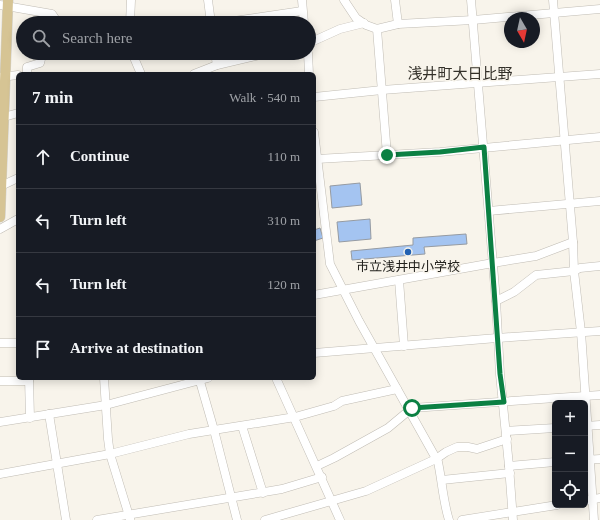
<!DOCTYPE html>
<meta charset="utf-8">
<style>
:root{--surface:#171b24;--page:#242831;--text:#f1f3f6;--muted:#9ea1a6;--line:#363941}
body{margin:0;font-family:"Times New Roman","Noto Sans JP",serif;background:var(--page);color:var(--text)}
.controls{position:absolute;right:12px;bottom:12px;display:grid;overflow:hidden;border-radius:6px;box-shadow:0 2px 10px #0003}
.controls button{width:36px;height:36px;display:grid;place-items:center;padding:0;border:0;border-bottom:1px solid var(--line);background:var(--surface);color:var(--text);font:20px sans-serif}
.compass{position:absolute;left:504px;top:12px;width:36px;height:36px;border-radius:50%;background:var(--surface);box-shadow:0 2px 10px #0003;rotate:171deg}
.stop{position:absolute;width:12px;height:12px;margin:-9px;border:3px solid #0b8043;border-radius:50%;background:#fff}
.stop.end{background:#0b8043;border-color:#fff;box-shadow:0 1px 4px #0008}
.list{margin:0;padding:0;list-style:none}
h2{display:flex;justify-content:space-between;align-items:center;height:52px;margin:0;padding:0 16px;font-size:17px}
h2 small{font-size:13px;font-weight:400;color:var(--muted)}
.list li{display:grid;grid-template-columns:26px 1fr auto;gap:12px;align-items:center;box-sizing:border-box;height:64px;padding:0 16px;border-top:1px solid var(--line)}
.list b{display:block;font-size:15px;white-space:nowrap}
.list em{font-size:13px;font-style:normal;color:var(--muted)}
.icon{flex:none;width:22px;height:22px;fill:none;stroke:currentColor;stroke-width:2;stroke-linecap:round;stroke-linejoin:round}
.map{position:relative;flex:none;width:600px;height:520px;overflow:hidden}
.search{position:absolute;background:var(--surface);box-shadow:0 2px 10px #0003;left:16px;top:16px;width:300px;height:44px;display:flex;align-items:center;gap:10px;box-sizing:border-box;padding:0 14px;border-radius:22px;color:var(--muted);font-size:15px}
.panel{position:absolute;background:var(--surface);box-shadow:0 2px 10px #0003;left:16px;top:72px;width:300px;height:308px;border-radius:6px}
.map>svg:first-child{display:block}
.building{fill:#a4c4f1;stroke:#969ba2}
.lines{fill:none;stroke-linecap:round;stroke-linejoin:round}
.minor-casing{stroke:#c0bcb4;stroke-width:9}
.major-casing{stroke:#d3d3d2;stroke-width:11}
.minor{stroke:#fff;stroke-width:8}
.major{stroke:#d6c494;stroke-width:10}
.route{stroke:#0b8043;stroke-width:5}
.poi-dot{fill:#2261b2;stroke:#f8f4eb;stroke-width:1.5}
.labels{text-anchor:middle;dominant-baseline:central;stroke-width:3;stroke-linejoin:round;paint-order:stroke}
.poi-label{font-size:13px;fill:#23221e;stroke:#f8f4eb}
.quarter-label{font-size:15px;fill:#333029;stroke:#f8f4eb}
</style>
<div class="map">
<svg width="600" height="520" viewBox="0 0 600 520">
<rect width="100%" height="100%" fill="#f8f4eb"/>
<g class="building">
<path d="M360 183 362 205 332 208 330 186Z"/>
<path d="M370 219 371 239 339 242 337 222Z"/>
<path d="M320 228 323 238 314 241V230Z"/>
<path d="M466 234 467 244 424 247 425 254 352 260 351 251 413 245V238Z"/>
</g>
<g class="lines">
<g class="minor-casing">
<g id="minor">
<path d="M208 0 211 23"/>
<path d="M302 0 304 23"/>
<path d="M344 0 356 18 366 25 377 29 398 24 473 20 600 9"/>
<path d="M395 0 398 24"/>
<path d="M471 0 496 301 500 374 509 466 513 520"/>
<path d="M553 0 573 242 574 271 581 332 594 520"/>
<path d="M0 5 52 14 58 23"/>
<path d="M130 23 131 0"/>
<path d="M220 23 302 11"/>
<path d="M377 29 387 155"/>
<path d="M309 43 340 29 364 23"/>
<path d="M132 53 141 74"/>
<path d="M215 53 217 65"/>
<path d="M308 53 309 74"/>
<path d="M27 74V67L40 63 42 55 53 53"/>
<path d="M194 74 217 65 268 53"/>
<path d="M0 77 18 75"/>
<path d="M314 97 382 90 600 74"/>
<path d="M4 117 18 113"/>
<path d="M314 132 330 264 359 321 438 462C442 481 443 501 449 520"/>
<path d="M317 159 440 152 600 137"/>
<path d="M1 186 18 178"/>
<path d="M489 211 600 201"/>
<path d="M0 229 18 219"/>
<path d="M399 280 404 346"/>
<path d="M314 295 493 263 536 256 573 242"/>
<path d="M496 301 514 292 536 275 574 271 580 268 600 266"/>
<path d="M0 343H18"/>
<path d="M314 353 497 338 600 331"/>
<path d="M29 378 30 418"/>
<path d="M104 378 108 439 110 454 130 519"/>
<path d="M199 378 214 430 237 520"/>
<path d="M276 378 340 520"/>
<path d="M1 381H29"/>
<path d="M49 414 66 520"/>
<path d="M0 422 106 405 208 378"/>
<path d="M242 426 263 493"/>
<path d="M585 426 600 425"/>
<path d="M506 431 555 428"/>
<path d="M585 460 600 459"/>
<path d="M317 466 334 458 388 428 412 408 600 395"/>
<path d="M509 466 555 462"/>
<path d="M0 474 110 454 189 434 295 417 334 406 342 401 397 389"/>
<path d="M442 480 510 473"/>
<path d="M585 501 600 498"/>
<path d="M97 520 282 489 322 477"/>
<path d="M265 520 366 491 436 459 446 452 457 447H468L477 449 507 439"/>
<path d="M462 520 557 505"/>
</g>
</g>
<g class="major-casing">
<path id="major" d="M0 217 8 0"/>
</g>
<use href="#minor" class="minor"/>
<use href="#major" class="major"/>
</g>
<g class="lines">
<path class="route" d="M387 155 440 152 484 147 500 374 504 402 412 408"/>
</g>
<circle class="poi-dot" cx="408" cy="252" r="4"/>
<g class="labels">
<g class="poi-label">
<text x="408" y="266">市立浅井中小学校</text>
</g>
<g class="quarter-label">
<text x="460" y="74">浅井町大日比野</text>
</g>
</g>
</svg>
<div class="controls">
<button>+</button>
<button>−</button>
<button><svg class="icon" aria-label="locate" viewBox="0 0 24 24"><circle cx="12" cy="12" r="6"/><path d="M12 2v4M12 18v4M2 12h4M18 12h4"/></svg></button>
</div>
<svg class="compass" viewBox="-18 -18 36 36"><path d="M0-13l5 13h-10z" fill="#e53935"/><path d="M0 13l5-13h-10z" fill="#9ea1a6"/></svg>
<div class="stop" style="left:412px;top:408px"></div>
<div class="stop end" style="left:387px;top:155px"></div>
<div class="search"><svg class="icon" aria-label="search" viewBox="0 0 24 24"><circle cx="10" cy="10" r="6"/><path d="M15 15l6 6"/></svg>Search here</div>
<section class="panel">
<h2>7 min<small>Walk · 540 m</small></h2>
<ul class="list">
<li><svg class="icon" aria-label="ahead" viewBox="0 0 24 24"><path d="M12 20V5M6 11l6-6 6 6"/></svg><div><b>Continue</b></div><em>110 m</em></li>
<li><svg class="icon" aria-label="left" viewBox="0 0 24 24"><path d="M17 20v-9H6M10 6l-5 5 5 5"/></svg><div><b>Turn left</b></div><em>310 m</em></li>
<li><svg class="icon" aria-label="left" viewBox="0 0 24 24"><path d="M17 20v-9H6M10 6l-5 5 5 5"/></svg><div><b>Turn left</b></div><em>120 m</em></li>
<li><svg class="icon" aria-label="arrive" viewBox="0 0 24 24"><path d="M6 21V4h12l-3 4 3 4H6"/></svg><div><b>Arrive at destination</b></div></li>
</ul>
</section>
</div>
